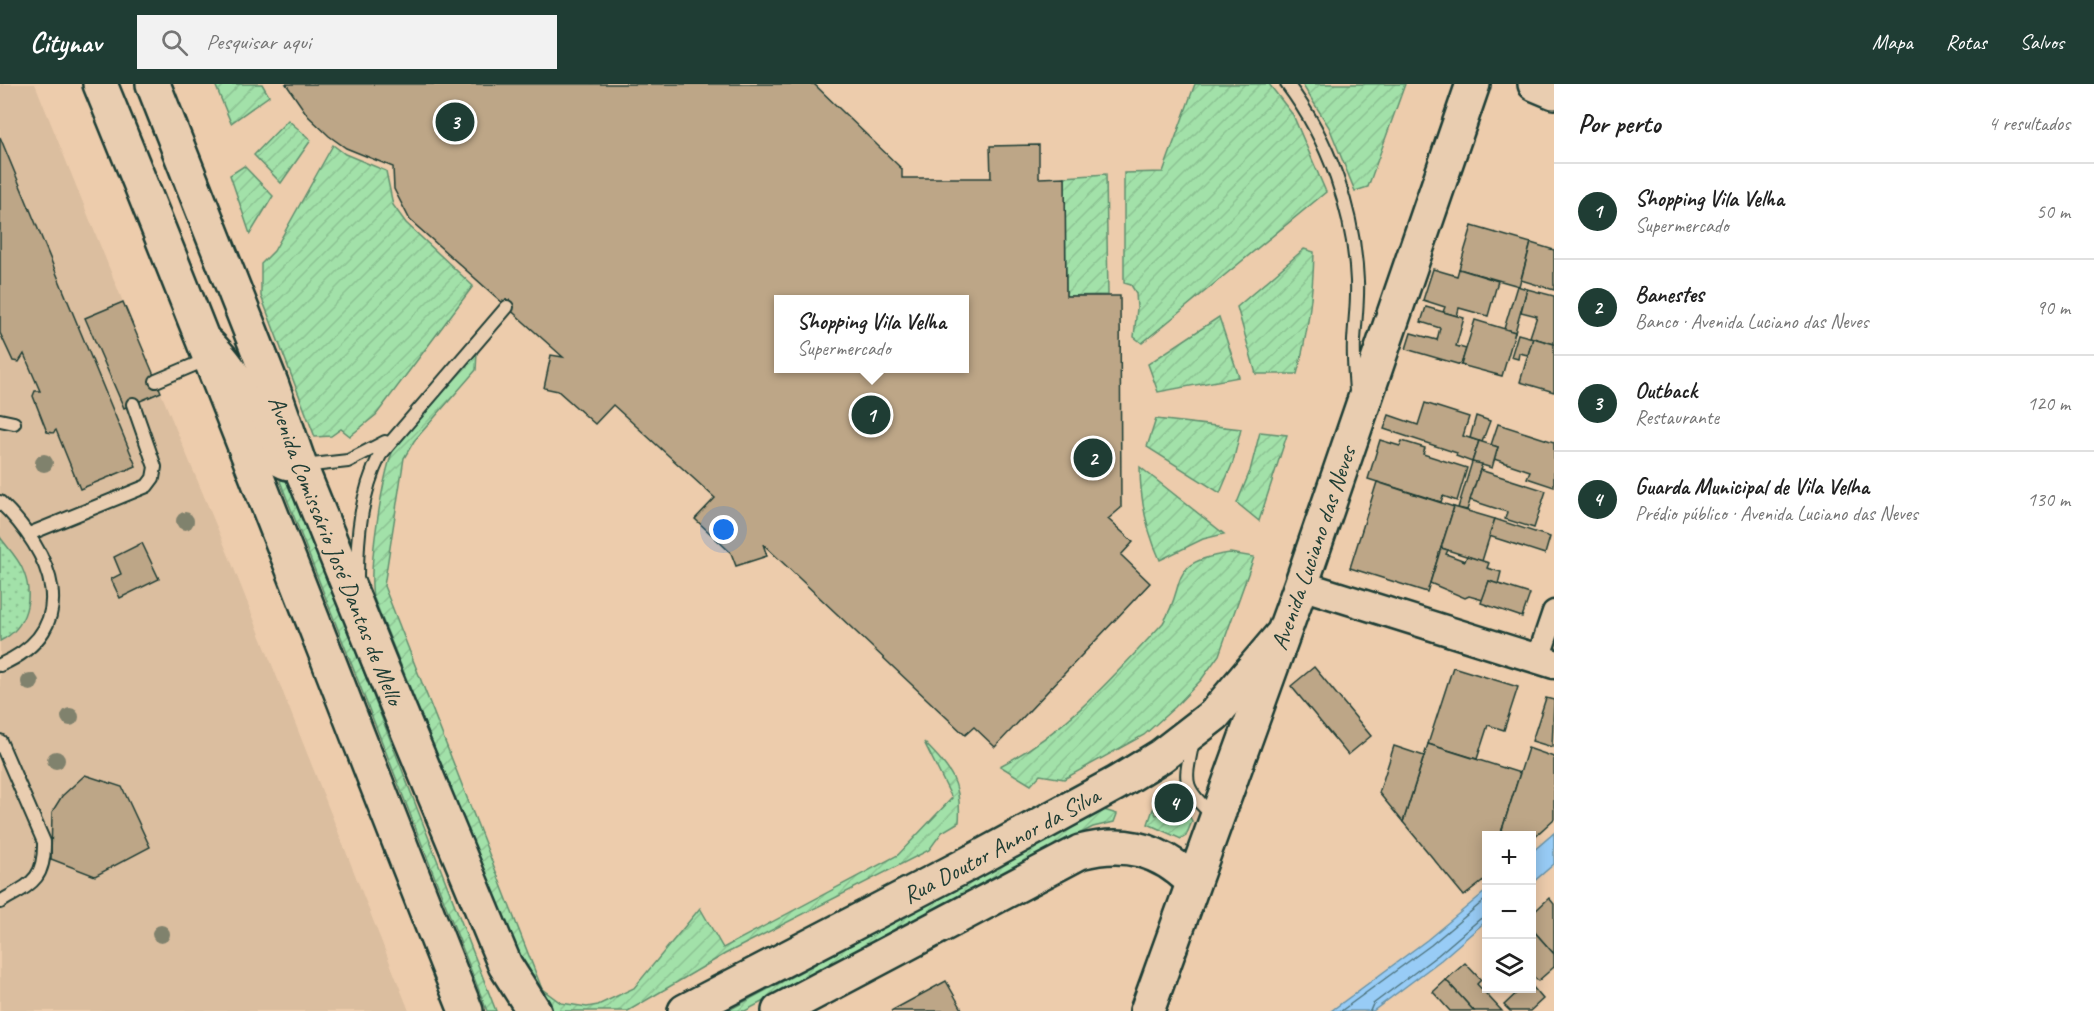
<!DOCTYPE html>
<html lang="pt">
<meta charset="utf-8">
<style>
:root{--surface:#fff;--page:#f2f2f2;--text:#222;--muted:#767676;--line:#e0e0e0;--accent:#1f3d34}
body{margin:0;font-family:Caveat,sans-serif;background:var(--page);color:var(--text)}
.controls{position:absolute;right:18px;bottom:18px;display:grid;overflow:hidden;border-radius:0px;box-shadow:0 3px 15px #0003}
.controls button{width:54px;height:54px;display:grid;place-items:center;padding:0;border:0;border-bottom:2px solid var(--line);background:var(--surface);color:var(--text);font:30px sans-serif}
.you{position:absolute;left:724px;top:446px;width:21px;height:21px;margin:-15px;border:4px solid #fff;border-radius:50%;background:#1a73e8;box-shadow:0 0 0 9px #1a73e833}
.badge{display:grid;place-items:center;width:39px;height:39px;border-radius:50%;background:var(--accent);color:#fff;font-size:20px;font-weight:700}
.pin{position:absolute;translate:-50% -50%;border:3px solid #fff;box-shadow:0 2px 6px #0006}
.popup{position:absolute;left:774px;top:211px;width:195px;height:78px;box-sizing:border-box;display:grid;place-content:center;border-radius:0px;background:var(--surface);filter:drop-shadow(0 2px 4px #0005);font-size:20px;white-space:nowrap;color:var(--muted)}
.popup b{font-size:22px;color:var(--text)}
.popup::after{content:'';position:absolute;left:50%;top:100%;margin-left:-12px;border:12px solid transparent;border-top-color:var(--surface)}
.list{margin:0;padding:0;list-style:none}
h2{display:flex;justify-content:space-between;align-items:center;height:78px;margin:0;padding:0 24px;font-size:26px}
h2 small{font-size:20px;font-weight:400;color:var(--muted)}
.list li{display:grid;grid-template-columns:39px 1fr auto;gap:18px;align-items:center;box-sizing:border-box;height:96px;padding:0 24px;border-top:2px solid var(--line)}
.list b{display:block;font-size:22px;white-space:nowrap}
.list p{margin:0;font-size:20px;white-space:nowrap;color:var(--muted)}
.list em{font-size:20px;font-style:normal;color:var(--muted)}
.icon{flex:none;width:33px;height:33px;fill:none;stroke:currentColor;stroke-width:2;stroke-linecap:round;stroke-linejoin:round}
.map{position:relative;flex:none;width:1554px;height:927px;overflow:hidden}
header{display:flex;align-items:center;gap:36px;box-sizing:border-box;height:84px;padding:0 30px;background:var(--accent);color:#fff}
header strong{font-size:28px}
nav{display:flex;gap:33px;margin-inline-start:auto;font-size:21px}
.search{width:420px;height:54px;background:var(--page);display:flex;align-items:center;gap:15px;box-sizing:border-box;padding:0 21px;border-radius:0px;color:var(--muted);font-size:22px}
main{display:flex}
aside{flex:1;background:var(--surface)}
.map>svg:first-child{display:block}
.built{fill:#dbbe9f}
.grass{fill:url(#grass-dots);stroke:#608f6e;stroke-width:1.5}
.garden{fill:url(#garden-furrows);stroke:#608f6e;stroke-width:1.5}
.water{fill:#98ccf6;stroke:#6893a8;stroke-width:1.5}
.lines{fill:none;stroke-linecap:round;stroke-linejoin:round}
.shore{stroke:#4f7682;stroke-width:1.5}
.building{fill:#bda687;stroke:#1f3d34;stroke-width:1.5;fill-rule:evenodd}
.service-casing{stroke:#1f3d34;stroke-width:16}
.minor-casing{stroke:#1f3d34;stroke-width:27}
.tertiary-casing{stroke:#1f3d34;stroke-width:33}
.secondary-casing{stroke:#1f3d34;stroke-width:38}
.primary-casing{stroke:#1f3d34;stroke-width:38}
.service{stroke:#e9cdb0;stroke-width:12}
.minor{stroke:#e9cdb0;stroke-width:22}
.tertiary{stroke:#e9cdb0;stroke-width:28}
.secondary{stroke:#e9cdb0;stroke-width:33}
.primary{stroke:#e9cdb0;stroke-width:33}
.tree{fill:#80826d}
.labels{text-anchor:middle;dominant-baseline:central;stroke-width:4.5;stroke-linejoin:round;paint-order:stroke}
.street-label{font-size:24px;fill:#1f3d34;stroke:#e9cdb0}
</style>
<header>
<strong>Citynav</strong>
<div class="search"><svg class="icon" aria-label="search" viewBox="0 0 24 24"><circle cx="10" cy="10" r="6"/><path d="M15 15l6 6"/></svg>Pesquisar aqui</div>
<nav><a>Mapa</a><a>Rotas</a><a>Salvos</a></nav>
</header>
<main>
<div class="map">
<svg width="1554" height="927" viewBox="0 0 1554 927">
<defs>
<pattern id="grass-dots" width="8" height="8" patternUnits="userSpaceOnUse" patternTransform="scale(1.5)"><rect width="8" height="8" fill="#a2e1a9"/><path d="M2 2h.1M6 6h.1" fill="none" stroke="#8bc292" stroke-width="1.8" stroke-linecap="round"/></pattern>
<pattern id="garden-furrows" width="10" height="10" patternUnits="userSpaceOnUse" patternTransform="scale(1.5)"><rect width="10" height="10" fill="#a2e1a9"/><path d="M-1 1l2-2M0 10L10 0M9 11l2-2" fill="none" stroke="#8bc292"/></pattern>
</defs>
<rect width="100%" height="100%" fill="#edccac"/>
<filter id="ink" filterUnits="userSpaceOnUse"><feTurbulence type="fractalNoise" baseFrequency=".0167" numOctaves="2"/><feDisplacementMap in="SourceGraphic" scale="12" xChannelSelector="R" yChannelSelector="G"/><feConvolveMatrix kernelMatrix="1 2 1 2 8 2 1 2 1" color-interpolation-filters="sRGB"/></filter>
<g filter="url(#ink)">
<path class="built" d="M0 0H35L123 218 231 477 409 927H0Z"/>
<path class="grass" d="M0 453C7 463 17 473 22 484 35 512 27 544 0 557Z"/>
<g class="garden">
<path d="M215 0H262L269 12 231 39Z"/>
<path d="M1195 0H1269L1293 31 1326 108 1142 259 1134 253 1137 224 1136 209 1131 201 1124 199V89L1163 88Z"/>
<path d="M1302 0H1405L1368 103 1355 107 1329 43Z"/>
<path d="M288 36 311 56 281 99 254 71Z"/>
<path d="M333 61 345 70 386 87 393 121 406 139 473 202 376 331 350 352 341 345 331 352 315 353 261 212V180L274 167Z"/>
<path d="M244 82 273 112 250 150 230 91Z"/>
<path d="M1106 90 1108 211 1066 212 1065 93Z"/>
<path d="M1304 165 1314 168C1313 210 1308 249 1297 290H1256L1237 223Z"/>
<path d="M1219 233 1239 293 1158 308 1148 280Z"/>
<path d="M477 268 476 286 414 357 404 374 384 502 542 905 561 919 587 923 598 921 634 904 700 824 723 864 898 771 952 714 924 658C951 686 962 698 959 738L942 748 929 766 725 870 628 927H551L542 919 526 891 373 512C368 483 382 395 393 366Z"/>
<path d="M1156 335 1241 345 1233 378 1220 409 1147 363Z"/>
<path d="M1260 348 1287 351 1259 437 1237 419 1250 387Z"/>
<path d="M1140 383 1224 450 1203 455 1160 476C1146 445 1140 417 1140 383Z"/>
<path d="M288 393 496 927H487L280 397Z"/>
<path d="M1230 469 1254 473 1219 571 1201 596 1175 623 1144 651 1064 695 1040 691 1031 701 1000 682C1066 648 1113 593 1163 539 1188 498 1165 478 1230 469Z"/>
<path d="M1153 725 1156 731 1166 726 1173 736 1187 728 1192 737 1186 752 1181 755 1148 740Z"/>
<path d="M1104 726 1117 730 1114 738 1093 743 1075 752 745 927H727Z"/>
</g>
<g class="water">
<path d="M1554 749V780L1532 799V768Z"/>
<path d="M1486 807V837L1441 876 1373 927H1331L1427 856Z"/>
</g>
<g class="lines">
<g class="shore">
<path d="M1341 927 1431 861 1486 815"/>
<path d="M1370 927 1373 920 1438 871 1480 835 1486 833"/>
</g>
</g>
<g class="building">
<path d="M286 0H814L902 85V94H991L990 62 1039 61V94L1065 93 1066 212H1120L1121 424 1108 435 1133 458 1121 471 1150 499 995 663 974 643 965 651 763 460 767 472 736 482 731 469 695 435 715 414 613 321 595 340 558 307 544 304 551 271 563 273 410 136 394 105 393 83 346 64 329 52 308 32ZM778 216H964V284H778Z"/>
<path d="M0 53 136 382 80 405 56 346 53 349 47 348 33 312 35 307H40L24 270 19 278 13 277 0 249Z"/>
<path d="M1472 142 1531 159 1519 202 1459 185Z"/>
<path d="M1531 159 1554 166V206L1521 196Z"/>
<path d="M1433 185 1457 192 1459 185 1498 197 1488 232 1459 224 1457 232 1443 228 1445 223 1423 216Z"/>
<path d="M1517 202 1527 205 1515 248 1504 245Z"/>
<path d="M1527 205 1554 212V260L1530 253 1537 232 1521 228Z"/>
<path d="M123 218 161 308 124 324 85 234Z"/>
<path d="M1426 223 1464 234 1456 262 1466 265 1461 281 1406 265 1411 249 1437 256 1440 244 1421 238Z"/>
<path d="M1475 236 1515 248 1502 292 1461 281Z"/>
<path d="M1518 250 1533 254 1528 271 1519 269 1518 275 1511 273Z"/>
<path d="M1533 254 1554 260V308L1520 298Z"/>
<path d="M1425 319 1469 333 1463 352 1479 357 1472 378 1456 372 1457 369 1384 345 1389 331 1418 341Z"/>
<path d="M1476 332 1490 337 1482 358 1470 354Z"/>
<path d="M1498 340 1554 358V403L1527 394 1530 387 1494 375 1498 363 1491 361Z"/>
<path d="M1380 356 1400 362 1402 357 1425 364 1423 370 1467 384 1457 417 1443 412 1441 418 1368 395Z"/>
<path d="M1479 357 1498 363 1492 384 1472 378Z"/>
<path d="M1472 378 1482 380 1467 426 1458 424Z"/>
<path d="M1480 386 1546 407 1534 444 1505 435 1507 428 1470 416Z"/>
<path d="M1377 398 1454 423 1427 508 1350 484Z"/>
<path d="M1454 423 1495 435 1482 477 1441 464Z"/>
<path d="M1495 435 1550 453 1545 470 1489 452Z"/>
<path d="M142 459 159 495 120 514 111 495 121 490 114 473Z"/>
<path d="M1441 464 1448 466 1446 470 1465 477 1467 472 1489 479 1487 484 1501 488 1498 500 1489 497 1483 516 1469 512 1465 514 1430 499Z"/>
<path d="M1489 497 1530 510 1522 533 1481 519Z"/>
<path d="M1314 583 1371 652 1348 671 1291 602Z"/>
<path d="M1453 583 1518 603 1504 646 1488 641 1477 675 1428 660Z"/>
<path d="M1546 614 1554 616 1552 663 1532 657Z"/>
<path d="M1428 660 1520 689 1500 752H1486V795L1464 812 1403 738Z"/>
<path d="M1394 662 1424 672 1403 738 1379 709Z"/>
<path d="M1528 664 1554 673V735L1532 755V752H1500Z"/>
<path d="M85 691 122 703 150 763 95 792 51 775 52 728 62 712Z"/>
<path d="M1181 698 1196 723 1173 737 1165 723 1159 726 1152 715Z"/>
<path d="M1549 814 1554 820V870L1532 845V830Z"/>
<path d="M1532 845 1554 870V883L1538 897 1532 891Z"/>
<path d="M1465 879 1481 896 1477 900 1502 927H1474L1446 896Z"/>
<path d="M1446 896 1474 927H1450L1433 908Z"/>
<path d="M946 897 963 927H891Z"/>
<path d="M1532 902 1543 915 1530 927H1510L1504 921 1522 904H1532Z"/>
</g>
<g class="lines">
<g class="service-casing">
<g id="service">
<path d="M1287 0C1329 56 1354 127 1357 197 1358 217 1355 237 1354 257 1353 273 1355 291 1356 307"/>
<path d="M156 297 208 275"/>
<path d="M0 336 14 339"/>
<path d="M303 382 348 377 385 358"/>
<path d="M0 418C52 468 85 544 0 581"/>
<path d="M29 450 147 402 153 394 155 383 133 320"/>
<path d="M357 493C357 451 361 409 380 371L507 223"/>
<path d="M1193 656C1185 698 1180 702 1214 732"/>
<path d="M0 657 44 758C45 797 30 800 0 818"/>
</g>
</g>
<g class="minor-casing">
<path id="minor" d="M1538 575 1554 528"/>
</g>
<g class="tertiary-casing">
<g id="tertiary">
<path d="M209 258C220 269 231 281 238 295 254 323 257 386 300 382"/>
<path d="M1301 501 1554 580"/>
</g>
</g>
<g class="secondary-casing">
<g id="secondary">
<path d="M100 0C226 307 343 618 466 927"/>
<path id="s1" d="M153 0 271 299 300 382 383 587 505 881 534 927"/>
<path d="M1535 0 1554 8"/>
<path id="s2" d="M685 927 966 781 1117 699 1161 672 1214 631 1280 553"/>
<path d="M779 927 1080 768C1124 756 1160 765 1192 797"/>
</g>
</g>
<g class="primary-casing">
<g id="primary">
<path id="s3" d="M1147 927 1301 501 1473 0"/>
</g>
</g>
<use href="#service" class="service"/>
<use href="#minor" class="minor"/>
<use href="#tertiary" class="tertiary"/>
<use href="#secondary" class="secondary"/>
<use href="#primary" class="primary"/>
</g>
<g class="tree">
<circle cx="44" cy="379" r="9"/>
<circle cx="185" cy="437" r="9"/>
<circle cx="30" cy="598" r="9"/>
<circle cx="70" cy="633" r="9"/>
<circle cx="56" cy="676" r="9"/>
<circle cx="161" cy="850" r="9"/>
</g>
</g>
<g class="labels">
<g class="street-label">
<text stroke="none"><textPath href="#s3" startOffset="492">Avenida Luciano das Neves</textPath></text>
<text stroke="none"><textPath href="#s1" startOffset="501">Avenida Comissário José Dantas de Mello</textPath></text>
<text stroke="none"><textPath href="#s2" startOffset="357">Rua Doutor Annor da Silva</textPath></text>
</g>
</g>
</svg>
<div class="controls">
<button>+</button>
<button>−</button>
<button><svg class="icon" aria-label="layers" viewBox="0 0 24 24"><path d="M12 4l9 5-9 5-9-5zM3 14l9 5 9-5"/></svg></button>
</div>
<div class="you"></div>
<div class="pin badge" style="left:871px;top:331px">1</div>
<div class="popup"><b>Shopping Vila Velha</b>Supermercado</div>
<div class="pin badge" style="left:1093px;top:374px">2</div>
<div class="pin badge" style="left:455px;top:38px">3</div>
<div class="pin badge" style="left:1174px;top:719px">4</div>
</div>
<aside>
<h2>Por perto<small>4 resultados</small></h2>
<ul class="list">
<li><span class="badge">1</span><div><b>Shopping Vila Velha</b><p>Supermercado</p></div><em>50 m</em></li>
<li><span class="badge">2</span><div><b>Banestes</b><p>Banco · Avenida Luciano das Neves</p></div><em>90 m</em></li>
<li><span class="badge">3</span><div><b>Outback</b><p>Restaurante</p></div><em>120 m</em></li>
<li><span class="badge">4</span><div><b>Guarda Municipal de Vila Velha</b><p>Prédio público · Avenida Luciano das Neves</p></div><em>130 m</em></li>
</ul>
</aside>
</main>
